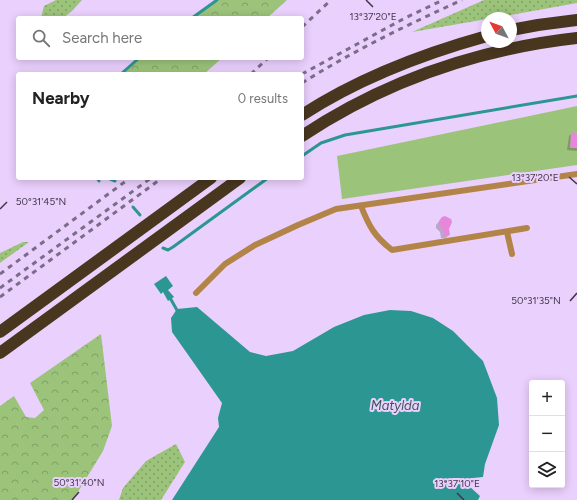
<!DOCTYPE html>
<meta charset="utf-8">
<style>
:root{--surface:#fff;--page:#f2f2f2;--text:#222;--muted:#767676;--line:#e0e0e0}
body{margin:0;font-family:Figtree,sans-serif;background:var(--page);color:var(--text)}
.controls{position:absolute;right:12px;bottom:12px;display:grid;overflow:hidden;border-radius:4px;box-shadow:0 2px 10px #0003}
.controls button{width:36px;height:36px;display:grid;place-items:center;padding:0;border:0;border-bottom:1px solid var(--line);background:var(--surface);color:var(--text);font:20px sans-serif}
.compass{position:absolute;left:481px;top:12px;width:36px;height:36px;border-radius:50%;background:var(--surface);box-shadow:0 2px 10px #0003;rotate:311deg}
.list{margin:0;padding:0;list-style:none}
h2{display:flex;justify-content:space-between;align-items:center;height:52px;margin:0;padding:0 16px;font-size:17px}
h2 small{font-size:13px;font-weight:400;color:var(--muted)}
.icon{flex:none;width:22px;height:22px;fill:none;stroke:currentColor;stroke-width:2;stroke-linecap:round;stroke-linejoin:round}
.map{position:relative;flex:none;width:577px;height:500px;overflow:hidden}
.search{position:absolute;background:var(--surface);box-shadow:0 2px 10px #0003;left:16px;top:16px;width:288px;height:44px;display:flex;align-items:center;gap:10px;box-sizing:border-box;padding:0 14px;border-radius:4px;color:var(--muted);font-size:15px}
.panel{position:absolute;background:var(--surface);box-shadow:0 2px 10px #0003;left:16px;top:72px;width:288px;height:108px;border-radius:4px}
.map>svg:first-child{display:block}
.grass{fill:url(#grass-dots)}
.forest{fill:url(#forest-crowns)}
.green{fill:#9cc37a}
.water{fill:#2b9692}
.shadow{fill:#0003}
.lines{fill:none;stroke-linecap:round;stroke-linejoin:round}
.stream{stroke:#2b9692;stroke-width:3}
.building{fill:#e687db}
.lane{stroke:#b38447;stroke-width:6}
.highway{stroke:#48361f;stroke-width:12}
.rail{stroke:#7b6c87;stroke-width:3;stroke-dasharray:5 5;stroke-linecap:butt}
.ticks{fill:none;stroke:#413749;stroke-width:1.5}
.labels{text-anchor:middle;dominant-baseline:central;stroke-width:4;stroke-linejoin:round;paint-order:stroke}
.water-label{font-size:13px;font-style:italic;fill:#365654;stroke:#ead0fd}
.ticks-label{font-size:10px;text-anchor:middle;fill:#413749;stroke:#ead0fd;stroke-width:4;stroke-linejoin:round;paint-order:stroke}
</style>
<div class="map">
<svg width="577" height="500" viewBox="0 0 577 500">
<defs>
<pattern id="grass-dots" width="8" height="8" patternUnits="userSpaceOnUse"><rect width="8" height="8" fill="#9cc37a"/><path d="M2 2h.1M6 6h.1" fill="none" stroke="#819f66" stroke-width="1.8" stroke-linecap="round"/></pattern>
<pattern id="forest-crowns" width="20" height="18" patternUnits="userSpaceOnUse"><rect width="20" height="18" fill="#9cc37a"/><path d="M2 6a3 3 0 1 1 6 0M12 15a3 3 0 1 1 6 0" fill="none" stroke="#819f66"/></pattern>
</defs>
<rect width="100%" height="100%" fill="#ead0fd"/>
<g class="grass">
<path d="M56 0H82L72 11 63 18H41L44 6Z"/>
<path d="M484 0H577V3L494 18H487V19L412 32Z"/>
<path d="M23 242H29L0 263V253Z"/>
<path d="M176 444 185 462 161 500H119L123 488 146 461Z"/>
</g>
<g class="forest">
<path d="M217 0H287L267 18H192Z"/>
<path d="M139 58H222L204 74H121Z"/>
<path d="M101 334 112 426 103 451 73 500H0V406L14 396 26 417 35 418 44 410 30 383Z"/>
</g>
<path class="green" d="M577 106V165L342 199 337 156Z"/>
<g class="water">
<path d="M166 276 173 286 168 290 174 297 168 301 163 292 161 294 154 284Z"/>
<path d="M197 307 250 352 266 356 293 351 334 327 364 315 390 310 411 311 433 318 453 331 483 361 497 398 499 425 485 464 483 477 473 478 469 486 480 496 478 500H172L219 427 218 418 222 403 172 332 171 318 177 309Z"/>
</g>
<g class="shadow">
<path d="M572 133 577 134V151L567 150 569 136Z"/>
<path d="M442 218 448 229 449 235 446 238H441L440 232 436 228V225Z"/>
</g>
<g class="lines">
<g class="stream">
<path d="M192 18 217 0"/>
<path d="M121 74 139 58"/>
<path d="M302 156 321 143 345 135 577 96"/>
<path d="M97 178 99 181"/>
<path d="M108 178 115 181"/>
<path d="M133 207 140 215"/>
<path d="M163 248 168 250 173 247 268 178"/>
<path d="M169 296 178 312"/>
</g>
</g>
<g class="building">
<path d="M571 132 577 133V148H570Z"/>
<path d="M445 216 451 219 452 222 449 229 450 235 444 236 443 229 439 225V221L442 217Z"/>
</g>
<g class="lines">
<g class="lane">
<path d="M361 206C369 226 374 236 392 250L527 228"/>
<path d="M507 232 512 254"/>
<path d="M196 293 225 264 255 245 298 225 336 209 577 174"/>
</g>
<g class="highway">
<path d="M511 30 538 25 577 20"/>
<path d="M302 115C359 78 422 54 487 36"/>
<path d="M302 136C385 81 479 49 577 38"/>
<path d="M0 332 211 178"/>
<path d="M0 353 240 178"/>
</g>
<g class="rail">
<path d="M302 27 331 0"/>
<path d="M251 74 268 58"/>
<path d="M302 74 405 18 443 0"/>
<path d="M302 83C353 51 407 25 462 0"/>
<path d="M0 274 130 178"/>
<path d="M0 288 151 178"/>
<path d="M0 297 162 178"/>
</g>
</g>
<path class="ticks" d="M366 0 373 7M569 177 577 184M0 209 7 202M570 301 577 293M457 493 464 500M72 500 79 492"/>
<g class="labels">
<g class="water-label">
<text x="395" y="405">Matylda</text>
</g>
</g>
<g class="ticks-label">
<text x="373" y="20">13°37'20"E</text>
<text x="535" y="181">13°37'20"E</text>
<text x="41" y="205">50°31'45"N</text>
<text x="536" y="304">50°31'35"N</text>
<text x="79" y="486">50°31'40"N</text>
<text x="457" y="487">13°37'10"E</text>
</g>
</svg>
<div class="controls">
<button>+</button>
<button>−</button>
<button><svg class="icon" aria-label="layers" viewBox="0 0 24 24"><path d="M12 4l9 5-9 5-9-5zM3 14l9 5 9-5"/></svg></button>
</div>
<svg class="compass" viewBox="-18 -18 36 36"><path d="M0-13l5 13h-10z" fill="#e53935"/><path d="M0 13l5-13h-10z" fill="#767676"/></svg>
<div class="search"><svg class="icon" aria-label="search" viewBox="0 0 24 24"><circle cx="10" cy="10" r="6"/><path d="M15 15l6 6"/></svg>Search here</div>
<section class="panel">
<h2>Nearby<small>0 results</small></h2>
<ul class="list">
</ul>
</section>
</div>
